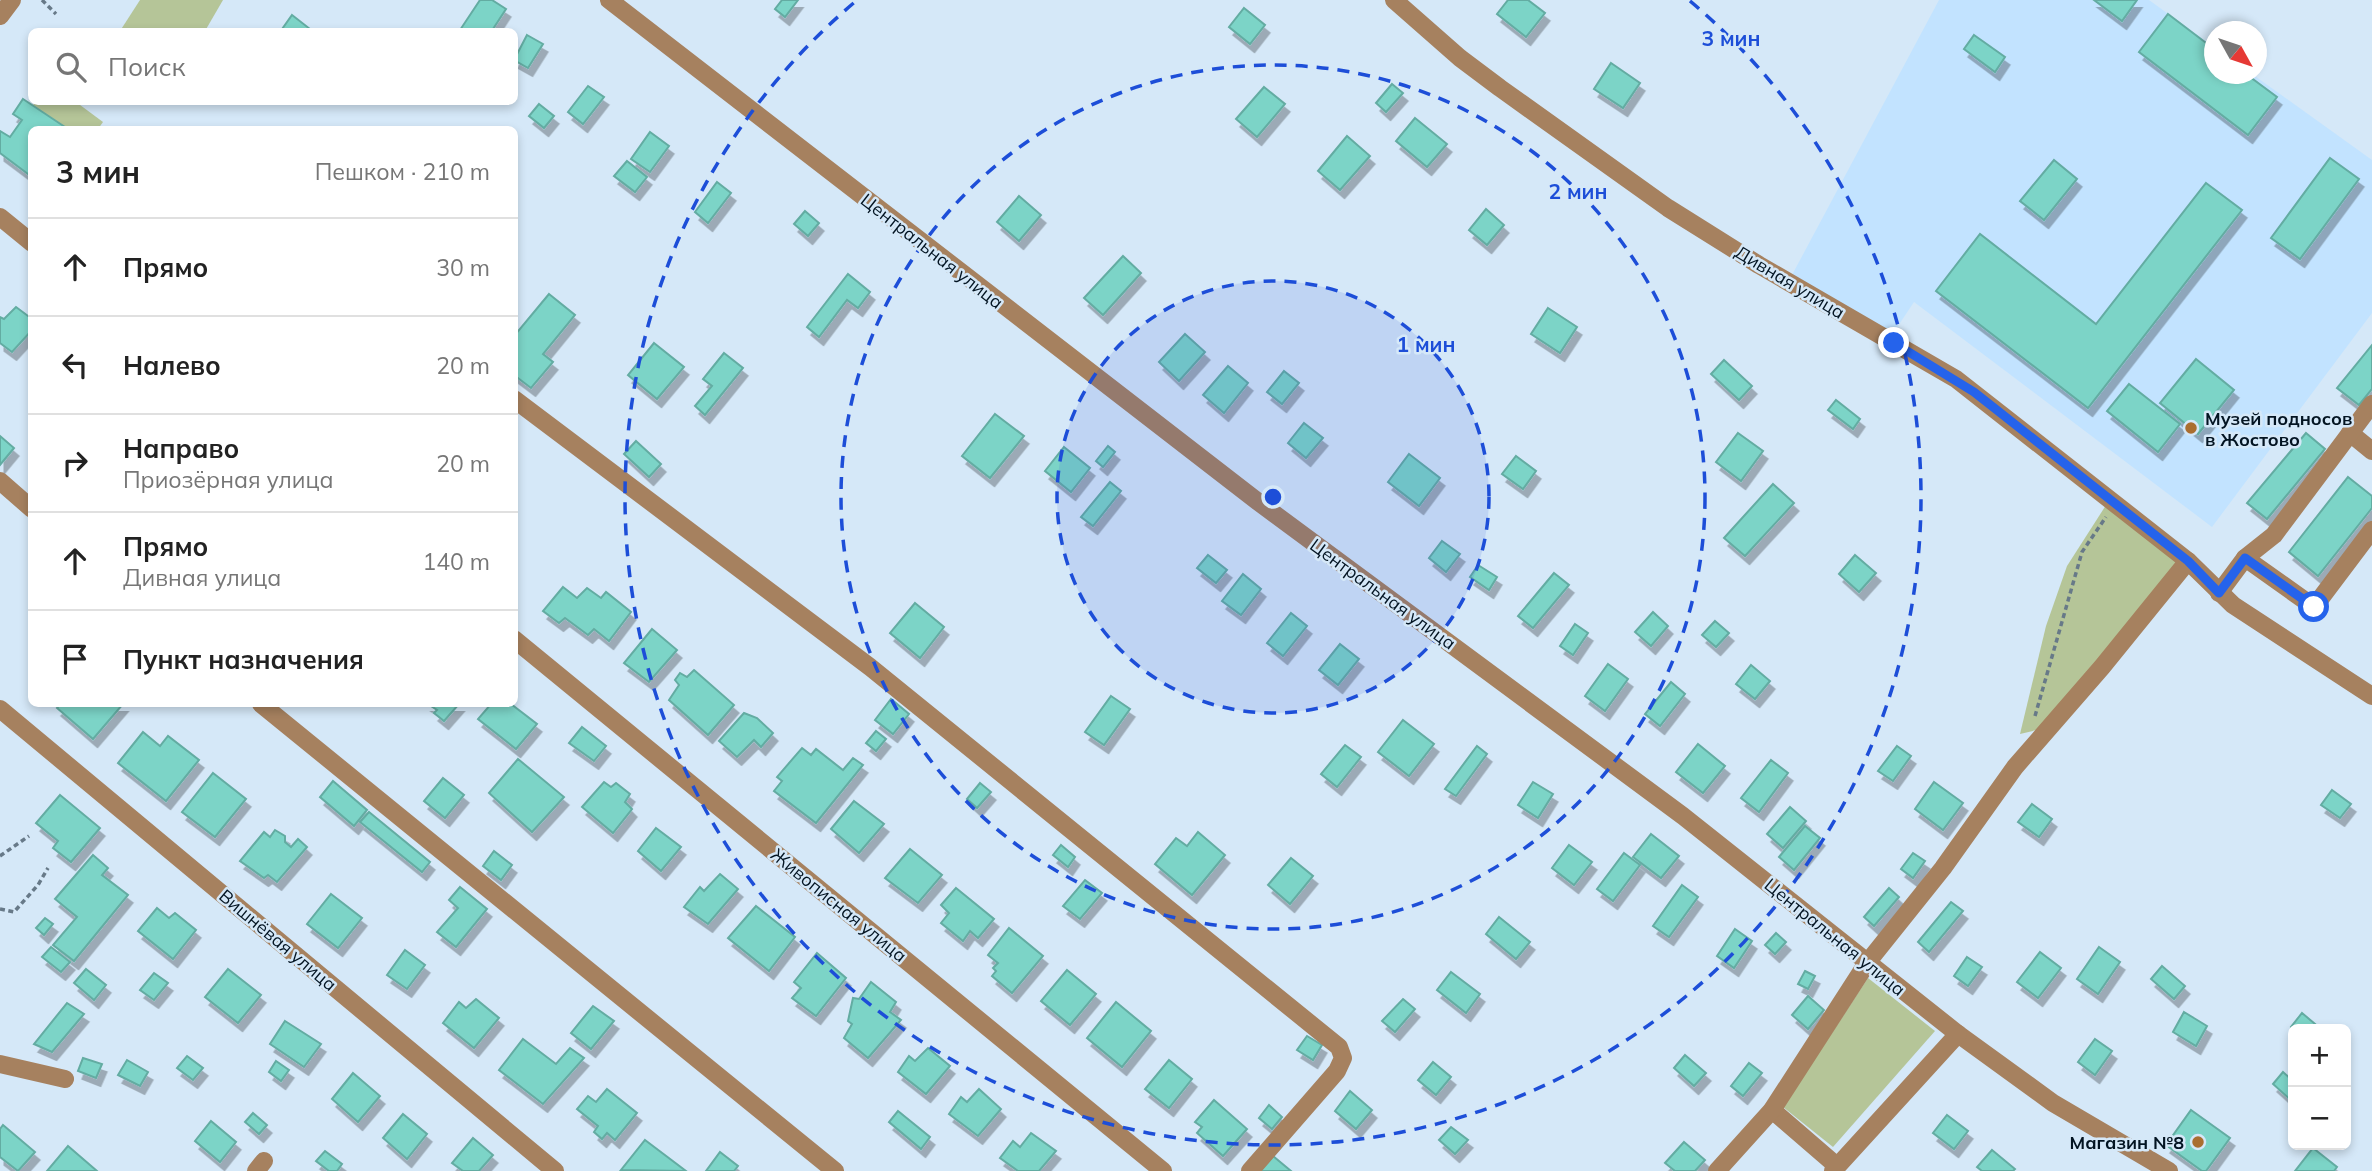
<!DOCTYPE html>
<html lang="ru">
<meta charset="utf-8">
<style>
:root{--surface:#fff;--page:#f6f6f6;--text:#222;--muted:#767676;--line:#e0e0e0}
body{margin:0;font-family:Mulish,sans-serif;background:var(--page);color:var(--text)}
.controls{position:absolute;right:21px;bottom:21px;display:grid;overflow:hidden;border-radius:10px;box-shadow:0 4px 10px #0003}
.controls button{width:63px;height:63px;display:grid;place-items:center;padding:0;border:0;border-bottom:2px solid var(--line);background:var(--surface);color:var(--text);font:35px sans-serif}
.compass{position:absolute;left:2204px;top:21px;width:63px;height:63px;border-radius:50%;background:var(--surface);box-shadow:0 4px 10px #0003;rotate:130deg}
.stop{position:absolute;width:21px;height:21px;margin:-16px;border:5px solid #2563eb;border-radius:50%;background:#fff}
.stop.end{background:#2563eb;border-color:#fff;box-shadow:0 2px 7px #0008}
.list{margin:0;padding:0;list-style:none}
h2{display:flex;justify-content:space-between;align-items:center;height:91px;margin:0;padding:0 28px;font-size:30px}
h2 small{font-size:23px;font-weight:400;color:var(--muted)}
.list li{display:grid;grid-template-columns:46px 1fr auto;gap:21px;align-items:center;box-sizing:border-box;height:98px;padding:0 28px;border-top:2px solid var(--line)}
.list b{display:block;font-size:26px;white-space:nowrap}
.list p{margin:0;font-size:23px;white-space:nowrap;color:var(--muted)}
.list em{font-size:23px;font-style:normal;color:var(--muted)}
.icon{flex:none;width:38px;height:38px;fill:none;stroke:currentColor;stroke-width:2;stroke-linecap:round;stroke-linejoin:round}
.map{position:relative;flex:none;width:2372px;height:1171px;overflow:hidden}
.search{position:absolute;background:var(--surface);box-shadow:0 4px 10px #0003;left:28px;top:28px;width:490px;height:77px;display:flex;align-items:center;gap:18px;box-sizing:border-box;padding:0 24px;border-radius:10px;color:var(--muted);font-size:26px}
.panel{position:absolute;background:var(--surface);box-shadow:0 4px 10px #0003;left:28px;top:126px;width:490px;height:581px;border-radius:10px}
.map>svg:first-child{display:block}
.built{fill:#c2e3ff}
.green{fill:#b5c598}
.building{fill:#7cd4c7;stroke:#63aca2;stroke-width:2;filter:url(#shadow)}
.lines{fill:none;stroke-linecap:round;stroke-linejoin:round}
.path{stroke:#677988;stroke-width:3.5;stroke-dasharray:5 3.5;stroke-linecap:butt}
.minor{stroke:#a6815f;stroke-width:18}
.route{stroke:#2563eb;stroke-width:9}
.ring{fill:none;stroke:#1d4ed8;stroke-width:3.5;stroke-dasharray:12 9}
.poi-dot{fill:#aa6e30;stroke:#d5e8f8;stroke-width:2.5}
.labels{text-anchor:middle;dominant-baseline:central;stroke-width:5;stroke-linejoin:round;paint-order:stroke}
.street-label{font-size:18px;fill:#031422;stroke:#d5e8f8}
.poi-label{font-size:18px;font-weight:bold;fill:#031422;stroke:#d5e8f8;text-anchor:start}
.centre{fill:#1d4ed8;stroke:#d5e8f8;stroke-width:3.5}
.ring-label{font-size:21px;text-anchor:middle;font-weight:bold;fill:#1d4ed8;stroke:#d5e8f8;stroke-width:5;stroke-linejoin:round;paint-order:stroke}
</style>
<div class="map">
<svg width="2372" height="1171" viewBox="0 0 2372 1171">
<defs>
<filter id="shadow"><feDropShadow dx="4.5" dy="8" stdDeviation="0" flood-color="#0004"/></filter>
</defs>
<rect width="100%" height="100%" fill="#d5e8f8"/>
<path class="built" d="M1939 0H2149L2214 47V74H2252L2372 160V313L2212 527 1914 302 1892 335 1792 275Z"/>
<g class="green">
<path d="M140 0H223L205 31H120Z"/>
<path d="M36 102H76L103 122 98 129H64L32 106Z"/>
<path d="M2108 502 2180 562 2045 728 2020 734 2046 626 2067 566Z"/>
<path d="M1868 978 1935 1031 1833 1147 1783 1107Z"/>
</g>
<g class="building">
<path d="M480 0H492L506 9 491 32H462L460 30Z"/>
<path d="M782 0H798L785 17 775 9Z"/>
<path d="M1508 0H1528L1545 13 1526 37 1497 14Z"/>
<path d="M2094 0H2137L2122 21Z"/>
<path d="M1244 8 1265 25 1250 44 1229 27Z"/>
<path d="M2168 14 2214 49V74H2246L2277 97 2248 135 2139 52Z"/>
<path d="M292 15 310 29 309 32H280Z"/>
<path d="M527 35 543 44 528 68 514 60Z"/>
<path d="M1974 35 2005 57 1995 72 1964 49Z"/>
<path d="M1611 63 1640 83 1623 108 1594 89Z"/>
<path d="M1392 84 1403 93 1386 112 1376 103Z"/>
<path d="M588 86 604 97 583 124 568 112Z"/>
<path d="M1264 87 1285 104 1257 137 1236 119Z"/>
<path d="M23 99 68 129 32 130V177L0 153V131L10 137 22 120 13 114Z"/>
<path d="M539 104 554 116 544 128 529 116Z"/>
<path d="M1415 118 1447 144 1427 167 1396 141Z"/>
<path d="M650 132 669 146 650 172 631 159Z"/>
<path d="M1347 136 1370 156 1340 190 1318 171Z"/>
<path d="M2330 158 2359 179 2300 259 2271 238Z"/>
<path d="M2054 160 2077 179 2044 220 2020 201Z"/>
<path d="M627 161 647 177 635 192 614 176Z"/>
<path d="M717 182 731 193 708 223 695 212Z"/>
<path d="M2206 183 2242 210 2088 408 1936 291 1980 234 2096 324Z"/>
<path d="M1019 196 1041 215 1019 241 997 222Z"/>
<path d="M1486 209 1504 225 1487 245 1469 230Z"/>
<path d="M805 211 819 223 808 236 794 224Z"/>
<path d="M1123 256 1141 273 1103 315 1084 298Z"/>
<path d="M848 274 870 292 858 308 847 300 819 337 807 327Z"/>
<path d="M549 294 575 315 543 354 553 362 531 388 514 375V336Z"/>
<path d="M16 307 32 319V330L12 352 0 343V317L4 319Z"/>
<path d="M1548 308 1577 327 1560 353 1531 334Z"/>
<path d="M1185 334 1205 352 1179 381 1159 362Z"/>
<path d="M654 343 684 367 657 399 628 375Z"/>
<path d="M2372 345V389L2359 405 2337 388Z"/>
<path d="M724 353 743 368 705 415 695 406 712 386 703 379Z"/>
<path d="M2196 359 2234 390 2198 434 2160 403Z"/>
<path d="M1724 360 1752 386 1739 400 1711 374Z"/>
<path d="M1228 366 1248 383 1224 413 1203 395Z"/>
<path d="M1284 371 1299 383 1282 404 1267 392Z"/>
<path d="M2129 384 2180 424 2158 452 2107 411Z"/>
<path d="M1836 400 1860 419 1853 429 1828 410Z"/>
<path d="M995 414 1024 436 990 478 962 456Z"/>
<path d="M1304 423 1323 438 1306 458 1288 443Z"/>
<path d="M1738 433 1763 451 1741 481 1716 462Z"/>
<path d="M2306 433 2325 449 2267 519 2247 503Z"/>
<path d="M0 436 14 448 0 465Z"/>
<path d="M636 441 661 464 649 477 624 454Z"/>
<path d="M1108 446 1115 452 1103 467 1096 461Z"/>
<path d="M1064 447 1090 468 1071 492 1045 471Z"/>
<path d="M1409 454 1440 478 1419 506 1388 482Z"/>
<path d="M1516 456 1536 471 1523 489 1502 474Z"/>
<path d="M2348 477 2372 496V508L2318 576 2289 552Z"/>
<path d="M1110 482 1121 491 1093 526 1081 517Z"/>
<path d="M1773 484 1794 503 1745 556 1724 538Z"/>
<path d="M1442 541 1460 554 1446 572 1429 558Z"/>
<path d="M1208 555 1227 570 1216 583 1197 568Z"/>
<path d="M1855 555 1876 573 1859 592 1839 574Z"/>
<path d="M1478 565 1497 577 1489 590 1470 577Z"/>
<path d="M1554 573 1569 585 1533 628 1518 616Z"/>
<path d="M1243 574 1261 589 1241 615 1222 601Z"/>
<path d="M563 587 577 598 587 588 601 598 606 592 631 612 609 641 594 629 588 635 565 618 559 623 543 611Z"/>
<path d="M915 603 944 627 920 658 890 633Z"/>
<path d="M1653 612 1668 626 1651 646 1635 632Z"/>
<path d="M1291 613 1307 626 1283 656 1267 643Z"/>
<path d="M1715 621 1729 633 1716 647 1702 635Z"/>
<path d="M1575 624 1588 633 1573 655 1560 646Z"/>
<path d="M652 629 677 650 649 682 624 663Z"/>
<path d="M1340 644 1359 659 1338 685 1319 670Z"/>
<path d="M1608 664 1628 679 1605 711 1585 696Z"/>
<path d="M1751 665 1770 681 1755 699 1736 684Z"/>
<path d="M694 670 734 705 708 735 669 700 679 685 675 680 680 673 687 677Z"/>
<path d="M1671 682 1685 694 1660 726 1645 714Z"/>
<path d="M1111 696 1130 709 1104 745 1085 732Z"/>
<path d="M891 699 909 714 893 734 875 720Z"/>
<path d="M61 704H123L93 739 57 708Z"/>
<path d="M428 704H459L444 721 434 713 437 710Z"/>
<path d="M491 704H511L537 724 516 749 478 719Z"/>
<path d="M744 713 757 718 773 733 761 747 754 740 737 757 719 741Z"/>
<path d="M1403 720 1434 744 1409 776 1378 752Z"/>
<path d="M582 727 606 746 594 761 569 743Z"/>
<path d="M876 731 886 739 876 751 866 743Z"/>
<path d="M143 732 160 746 168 736 199 760 166 801 118 763Z"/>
<path d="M1698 744 1725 766 1703 793 1676 772Z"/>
<path d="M1345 745 1361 757 1337 787 1321 774Z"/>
<path d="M1477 746 1487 754 1456 796 1445 789Z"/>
<path d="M1897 746 1911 756 1893 781 1878 771Z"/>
<path d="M802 748 811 755 816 749 843 770 853 758 863 765 816 823 774 791 782 781 777 777Z"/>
<path d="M518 759 564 797 532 832 489 793Z"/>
<path d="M1771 760 1788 773 1759 812 1741 798Z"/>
<path d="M213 773 246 799 215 837 182 812Z"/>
<path d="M443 778 464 795 445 818 424 801Z"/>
<path d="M333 781 367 810 354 826 320 797Z"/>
<path d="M604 782 611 787 616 783 630 794 625 802 632 809 613 833 582 807Z"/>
<path d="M1533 782 1553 794 1538 818 1518 805Z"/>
<path d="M1934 782 1963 803 1943 830 1915 809Z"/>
<path d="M980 783 991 792 977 808 967 799Z"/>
<path d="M2332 790 2351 804 2340 818 2321 805Z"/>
<path d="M60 795 100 828 71 862 53 848 58 841 36 823Z"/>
<path d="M854 801 884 824 859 853 831 829Z"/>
<path d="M2032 804 2052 819 2039 837 2018 822Z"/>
<path d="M1790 807 1806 821 1783 848 1767 834Z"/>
<path d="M369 812 430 862 422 872 360 822Z"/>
<path d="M1805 826 1820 838 1794 870 1779 857Z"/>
<path d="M656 828 681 847 661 871 638 851Z"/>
<path d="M275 830 285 836V842L291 847 298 839 307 847 277 882 268 875 264 878 240 861 264 832 270 837Z"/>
<path d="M1198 832 1225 855 1192 895 1155 864 1176 838 1187 846Z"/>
<path d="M1651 834 1679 856 1661 878 1633 857Z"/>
<path d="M1061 845 1075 857 1068 867 1053 855Z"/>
<path d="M1569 845 1592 862 1574 885 1552 868Z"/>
<path d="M910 849 942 875 918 903 885 878Z"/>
<path d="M494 851 512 865 501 880 483 866Z"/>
<path d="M1624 853 1640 865 1613 901 1597 889Z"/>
<path d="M1913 853 1925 861 1913 878 1901 869Z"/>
<path d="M93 855 108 868 102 875 128 895 74 961 53 945 77 917 55 899Z"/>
<path d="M1291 858 1313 876 1290 904 1268 885Z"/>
<path d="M720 874 738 889 708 924 684 907 700 887 704 891Z"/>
<path d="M1085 880 1102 893 1080 919 1063 906Z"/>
<path d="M1682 885 1698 897 1669 937 1653 926Z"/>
<path d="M460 887 487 909 456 947 437 932 458 908 449 900Z"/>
<path d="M956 888 994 919 978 938 970 931 963 941 941 923 949 913 941 905Z"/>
<path d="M1889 888 1899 897 1874 926 1864 917Z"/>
<path d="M331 894 362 918 338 948 307 924Z"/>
<path d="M1951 902 1963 911 1929 952 1918 942Z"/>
<path d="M756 906 795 937 769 971 728 938Z"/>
<path d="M157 908 169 918 175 913 196 930 173 959 138 931Z"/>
<path d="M1499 917 1530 942 1516 959 1486 934Z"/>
<path d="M45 918 53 924 44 935 36 928Z"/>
<path d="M1009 928 1043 956 1012 993 992 976 996 971 993 968 998 963 988 955Z"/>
<path d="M1735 929 1752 941 1734 968 1717 956Z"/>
<path d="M1776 933 1786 942 1775 954 1765 945Z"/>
<path d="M51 947 70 962 61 972 42 957Z"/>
<path d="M2099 947 2120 962 2098 994 2077 979Z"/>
<path d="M405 950 425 965 407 989 387 975Z"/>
<path d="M2040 952 2061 968 2038 998 2017 982Z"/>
<path d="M817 953 846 978 816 1016 792 998 801 988 794 982Z"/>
<path d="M1967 957 1982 967 1968 986 1954 976Z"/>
<path d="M2162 966 2185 986 2174 999 2151 979Z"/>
<path d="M86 969 106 985 94 1000 74 983Z"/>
<path d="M228 969 261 995 238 1023 205 997Z"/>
<path d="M1067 970 1096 994 1070 1025 1041 1001Z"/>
<path d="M1805 971 1815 976 1808 989 1798 984Z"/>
<path d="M1451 972 1480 994 1466 1013 1437 990Z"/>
<path d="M154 973 168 983 154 1000 140 990Z"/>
<path d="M871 982 896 1002 890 1012 901 1020 868 1058 844 1038 852 1024 848 1021 853 998 859 999Z"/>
<path d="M1808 996 1824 1010 1808 1029 1792 1015Z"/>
<path d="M476 999 499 1018 474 1048 443 1023 459 1002 466 1008Z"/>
<path d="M1403 999 1415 1009 1395 1032 1382 1021Z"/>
<path d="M1116 1002 1151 1031 1122 1067 1087 1038Z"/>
<path d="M67 1003 84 1014 52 1052 34 1044Z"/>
<path d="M593 1006 614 1021 591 1049 571 1033Z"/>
<path d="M2184 1012 2207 1026 2196 1046 2173 1032Z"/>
<path d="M2302 1013 2321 1029H2293L2291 1027Z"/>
<path d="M285 1021 321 1044 304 1067 270 1044Z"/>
<path d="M1307 1036 1322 1045 1313 1060 1297 1050Z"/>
<path d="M523 1039 556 1064 570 1048 584 1058 543 1104 499 1070Z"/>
<path d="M2095 1039 2112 1051 2095 1075 2078 1062Z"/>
<path d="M928 1048 950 1066 926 1094 898 1072 909 1056 915 1061Z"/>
<path d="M1685 1055 1706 1073 1694 1086 1674 1068Z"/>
<path d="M187 1056 203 1068 193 1080 177 1068Z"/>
<path d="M83 1058 102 1064 96 1078 78 1071Z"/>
<path d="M127 1060 148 1072 140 1086 118 1075Z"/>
<path d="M1169 1060 1192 1079 1169 1108 1145 1089Z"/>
<path d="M276 1061 289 1070 281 1081 269 1072Z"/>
<path d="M1433 1062 1451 1077 1436 1095 1418 1080Z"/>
<path d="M1749 1063 1762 1073 1743 1096 1731 1086Z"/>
<path d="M2283 1072 2293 1081V1102L2273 1084Z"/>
<path d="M353 1073 380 1096 358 1122 332 1099Z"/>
<path d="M607 1089 637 1113 615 1140 607 1133 602 1139 594 1132 598 1126 577 1109 588 1096 596 1102Z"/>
<path d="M979 1089 1001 1109 978 1136 949 1114 961 1097 967 1102Z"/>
<path d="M1350 1091 1372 1110 1356 1129 1335 1111Z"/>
<path d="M1214 1100 1247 1129 1223 1156 1197 1133 1202 1127 1195 1122Z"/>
<path d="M1269 1105 1282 1117 1272 1129 1259 1118Z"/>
<path d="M2191 1110 2230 1138 2206 1171H2202L2166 1145Z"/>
<path d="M898 1111 930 1137 921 1149 889 1122Z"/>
<path d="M253 1113 267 1125 259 1134 245 1122Z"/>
<path d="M403 1114 427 1134 407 1159 383 1138Z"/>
<path d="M1947 1115 1968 1131 1954 1149 1933 1133Z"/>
<path d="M211 1121 236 1142 220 1162 195 1141Z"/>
<path d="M3 1125 35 1152 18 1171 0 1157V1129Z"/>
<path d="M1451 1127 1468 1140 1455 1154 1439 1140Z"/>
<path d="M1031 1133 1056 1151 1039 1171H1018L1000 1158 1013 1141 1020 1147Z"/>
<path d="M473 1138 493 1155 479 1171H463L452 1163Z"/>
<path d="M645 1140 686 1171 621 1170Z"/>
<path d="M1684 1142 1705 1160 1695 1171H1675L1665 1163Z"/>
<path d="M68 1146 97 1171H47Z"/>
<path d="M2313 1148 2337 1167 2334 1171H2295Z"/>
<path d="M1992 1150 2015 1169 2013 1171H1982L1977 1167Z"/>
<path d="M325 1151 342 1164 337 1171H329L316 1161Z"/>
<path d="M720 1152 738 1166 734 1171H706Z"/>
<path d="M1273 1156 1291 1171H1260Z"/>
</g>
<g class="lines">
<g class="path">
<path d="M42 0 56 14"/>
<path d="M2035 716 2082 552 2106 517"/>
<path d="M0 856 29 836"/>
<path d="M0 909 14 912 38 885 48 868"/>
</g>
<g class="minor">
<path d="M609 0 1261 504 1683 816 1958 1034 2053 1103 2169 1171"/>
<path d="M1394 0 1460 58 1500 88 1668 208 1759 265 1956 379 2188 561 2233 605 2372 696"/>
<path d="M0 16 12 0"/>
<path d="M0 217 32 243"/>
<path d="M514 399 870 667 1339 1047 1343 1058 1337 1071 1250 1171"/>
<path d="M2350 433 2372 451"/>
<path d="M0 481 32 509"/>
<path d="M2245 558 2314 607 2372 530"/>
<path d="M2219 593 2245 558 2274 535 2372 404"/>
<path d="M514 639 1163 1171"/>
<path d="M261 704 835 1171"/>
<path d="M0 709 555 1171"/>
<path d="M0 1064 65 1079"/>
<path d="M1772 1110 1837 1166"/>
<path d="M256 1171 264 1161"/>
<path d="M1717 1171 1772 1110 1867 963 1943 868 2015 767 2102 667 2188 561"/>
<path d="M1833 1171 1958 1034"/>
</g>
</g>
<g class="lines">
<path class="route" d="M1894 343 1974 392 2188 561 2219 593 2245 558 2314 607"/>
</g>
<circle cx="1273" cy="497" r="216" fill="#1d4ed8" fill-opacity=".12"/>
<g class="ring">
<circle cx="1273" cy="497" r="216"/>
<circle cx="1273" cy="497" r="432"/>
<path d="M1690 1A648 648 0 1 1 856 1"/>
</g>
<g class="poi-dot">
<circle cx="2191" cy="428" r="7"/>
<circle cx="2198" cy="1142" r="7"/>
</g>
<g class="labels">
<g class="street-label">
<text transform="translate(932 251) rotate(38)">Центральная улица</text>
<text transform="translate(1790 282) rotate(31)">Дивная улица</text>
<text transform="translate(1383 594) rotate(36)">Центральная улица</text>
<text transform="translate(839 905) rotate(39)">Живописная улица</text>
<text transform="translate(1835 937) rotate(39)">Центральная улица</text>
<text transform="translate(278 940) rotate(40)">Вишнёвая улица</text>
</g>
<g class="poi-label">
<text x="2205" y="418">Музей подносов<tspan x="2205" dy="21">в Жостово</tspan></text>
<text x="2184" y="1142" text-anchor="end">Магазин №8</text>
</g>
</g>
<circle cx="1273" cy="497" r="10" class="centre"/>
<g class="ring-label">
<text x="1731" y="46">3 мин</text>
<text x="1578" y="199">2 мин</text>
<text x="1426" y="352">1 мин</text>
</g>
</svg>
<div class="controls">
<button>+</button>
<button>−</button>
</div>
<svg class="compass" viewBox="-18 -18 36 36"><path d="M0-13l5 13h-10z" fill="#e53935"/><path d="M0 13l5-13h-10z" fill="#767676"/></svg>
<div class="stop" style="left:2314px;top:607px"></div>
<div class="stop end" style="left:1894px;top:343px"></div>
<div class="search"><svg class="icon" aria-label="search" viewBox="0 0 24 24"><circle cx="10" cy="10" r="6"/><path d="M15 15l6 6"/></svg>Поиск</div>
<section class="panel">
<h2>3 мин<small>Пешком · 210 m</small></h2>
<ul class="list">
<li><svg class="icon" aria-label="ahead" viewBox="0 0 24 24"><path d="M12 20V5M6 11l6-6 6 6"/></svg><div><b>Прямо</b></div><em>30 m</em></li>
<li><svg class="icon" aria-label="left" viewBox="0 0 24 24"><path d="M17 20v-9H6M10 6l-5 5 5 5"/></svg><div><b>Налево</b></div><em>20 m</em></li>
<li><svg class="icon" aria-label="right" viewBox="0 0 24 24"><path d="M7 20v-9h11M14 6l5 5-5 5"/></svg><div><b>Направо</b><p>Приозёрная улица</p></div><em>20 m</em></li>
<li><svg class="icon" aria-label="ahead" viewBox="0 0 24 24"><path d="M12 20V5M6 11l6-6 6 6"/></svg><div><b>Прямо</b><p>Дивная улица</p></div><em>140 m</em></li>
<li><svg class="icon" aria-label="arrive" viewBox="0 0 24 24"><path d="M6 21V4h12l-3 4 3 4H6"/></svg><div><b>Пункт назначения</b></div></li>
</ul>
</section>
</div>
